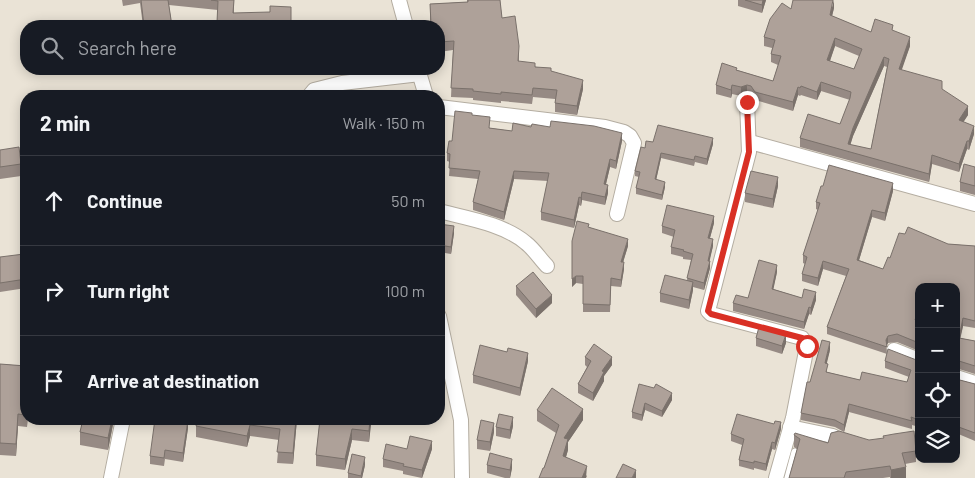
<!DOCTYPE html>
<meta charset="utf-8">
<style>
:root{--surface:#171b24;--page:#20242c;--text:#f1f3f6;--muted:#9ea1a6;--line:#363941}
body{margin:0;font-family:Barlow,sans-serif;background:var(--page);color:var(--text)}
.controls{position:absolute;right:15px;bottom:15px;display:grid;overflow:hidden;border-radius:10px;box-shadow:0 2px 12px #0003}
.controls button{width:45px;height:45px;display:grid;place-items:center;padding:0;border:0;border-bottom:1px solid var(--line);background:var(--surface);color:var(--text);font:25px sans-serif}
.stop{position:absolute;width:15px;height:15px;margin:-11px;border:4px solid #d93025;border-radius:50%;background:#fff}
.stop.end{background:#d93025;border-color:#fff;box-shadow:0 1px 5px #0008}
.list{margin:0;padding:0;list-style:none}
h2{display:flex;justify-content:space-between;align-items:center;height:65px;margin:0;padding:0 20px;font-size:21px}
h2 small{font-size:16px;font-weight:400;color:var(--muted)}
.list li{display:grid;grid-template-columns:32px 1fr auto;gap:15px;align-items:center;box-sizing:border-box;height:90px;padding:0 20px;border-top:1px solid var(--line)}
.list b{display:block;font-size:19px;white-space:nowrap}
.list em{font-size:16px;font-style:normal;color:var(--muted)}
.icon{flex:none;width:28px;height:28px;fill:none;stroke:currentColor;stroke-width:2;stroke-linecap:round;stroke-linejoin:round}
.map{position:relative;flex:none;width:975px;height:478px;overflow:hidden}
.search{position:absolute;background:var(--surface);box-shadow:0 2px 12px #0003;left:20px;top:20px;width:425px;height:55px;display:flex;align-items:center;gap:12px;box-sizing:border-box;padding:0 18px;border-radius:20px;color:var(--muted);font-size:19px}
.panel{position:absolute;background:var(--surface);box-shadow:0 2px 12px #0003;left:20px;top:90px;width:425px;height:335px;border-radius:20px}
.map>svg:first-child{display:block}
.lines{fill:none;stroke-linecap:round;stroke-linejoin:round}
.lane-casing{stroke:#b4ada1;stroke-width:9}
.street-casing{stroke:#b4ada1;stroke-width:16}
.lane{stroke:#fff;stroke-width:7}
.street{stroke:#fff;stroke-width:14}
.wall{fill:#968a84;fill-rule:evenodd}
.shaded-wall{fill:#7a716b}
.building{fill:#aea199;stroke:#7a716b;fill-rule:evenodd}
.route{stroke:#d93025;stroke-width:6}
</style>
<div class="map">
<svg width="975" height="478" viewBox="0 0 975 478">
<rect width="100%" height="100%" fill="#eae3d6"/>
<g class="lines">
<g class="lane-casing">
<path id="lane" d="M788 478 795 452"/>
</g>
<g class="street-casing">
<g id="street">
<path d="M399 0 406 26"/>
<path d="M418 69 426 96"/>
<path d="M309 96 314 90 342 83 420 74"/>
<path d="M747 102 749 152 708 311 711 314 802 338 807 346 793 418 776 478"/>
<path d="M439 107 605 127 624 132 630 136 634 143 617 214"/>
<path d="M750 142 975 204"/>
<path d="M439 211C466 218 504 224 526 243 534 249 540 259 547 266"/>
<path d="M439 316 461 420 462 478"/>
<path d="M894 350 919 360"/>
<path d="M956 377 975 383"/>
<path d="M790 427 833 436"/>
<path d="M111 478 123 419"/>
</g>
</g>
<use href="#lane" class="lane"/>
<use href="#street" class="street"/>
</g>
<g class="wall">
<path d="M122 0H234V13L291 26 217 22 218 10 169 5 172 26H143L140 3 123 6Z"/>
<path d="M467 0H500L502 18 519 55V62L551 71 583 89 577 115 555 112V99L533 97 532 104 501 101V103L473 100V98L451 97 453 50 439 52V26L430 24V4L467 2Z"/>
<path d="M738 0H766L762 13 738 6Z"/>
<path d="M834 8 832 16 871 32 893 31 910 46 901 70 942 90 968 115 963 122 974 134 969 150 967 149 959 172 932 164 929 182 800 147V138L840 124 850 100 821 91 817 100 801 95 800 96 798 95 793 111 755 100 751 95 747 93 741 96 732 94 731 98 716 94V85L737 70 773 81 778 65 771 62V54L772 48 764 46V37L791 9ZM835 46 859 56 854 69 830 61ZM884 66 887 67 871 149 850 145 853 136Z"/>
<path d="M472 115 490 128 512 131 531 127 622 141 616 169 610 167 606 184 608 193 605 205 582 200 581 206 579 205 574 228 541 220V212L548 181 514 179 504 220 473 210V202L478 179 449 176 450 162 447 161V153L452 141Z"/>
<path d="M653 142 713 144 707 165 695 162 694 166 661 158 656 180 665 187 662 200 636 194V188L639 177 635 176V171L645 148Z"/>
<path d="M0 150 21 164V176L0 179Z"/>
<path d="M975 167V195L960 191V182Z"/>
<path d="M778 186 773 208 745 202V193Z"/>
<path d="M893 191 885 221 872 217 859 260 883 269 890 258 948 244 975 246V328L963 326 960 338 975 341V374L959 369H956V287H919V314L917 321 919 322V351L897 342 888 343 886 346 887 354 827 334V327L846 276 823 269 818 286 802 281V274L805 264 803 263V255L818 210 816 209V202Z"/>
<path d="M714 223 710 238 713 246 709 261 710 268 704 290 693 287V290L689 309 660 302V293L687 280 691 260 683 259V257L671 254V247L674 237 662 233V226Z"/>
<path d="M439 224 454 233 451 254 439 252Z"/>
<path d="M589 227 628 246 623 262 624 269 621 287 611 286 610 312H583V284L576 283 572 287Z"/>
<path d="M0 257 26 267V288L0 292Z"/>
<path d="M777 272 773 289 802 298 816 300 811 315 809 314 804 329 733 311V303L748 298Z"/>
<path d="M516 286 552 303 536 318 516 295Z"/>
<path d="M756 338 786 343 782 354 756 346Z"/>
<path d="M830 350 826 364 827 372 860 380 907 382 909 377 885 368V361H919V427L912 425V429L849 412 844 432 835 427 801 420V413L810 382Z"/>
<path d="M585 357 612 365 604 376V381L593 401 578 393V384L587 367 585 365Z"/>
<path d="M528 361 520 396 473 383V375Z"/>
<path d="M0 364 26 366V419H28L27 427 18 426 16 456 0 455Z"/>
<path d="M956 379 975 384V441L956 433Z"/>
<path d="M654 388 672 400 662 417 645 410 642 421 632 418V412Z"/>
<path d="M537 410 583 420 568 442V450L566 457 587 476 586 478H539L544 468 556 433 537 421Z"/>
<path d="M83 419H114L108 450 80 445V432Z"/>
<path d="M198 419H297L293 464 277 463 279 440 250 436 247 447 196 437V426Z"/>
<path d="M317 419H371L369 442 352 440 345 470 316 466V455L320 419Z"/>
<path d="M513 426 510 439 496 436V427Z"/>
<path d="M188 428 183 462 165 459 164 466 150 464V456Z"/>
<path d="M781 429 775 450 772 449 766 471 754 468V470L739 466V460L742 445 731 441V434Z"/>
<path d="M494 432 490 451 477 449V440Z"/>
<path d="M794 435 828 443 869 440 916 451V462L905 464 906 478H890V477L883 478H789L797 449 794 447Z"/>
<path d="M407 449H432L422 478 403 474V471L383 467V459Z"/>
<path d="M365 465 362 478H348V473Z"/>
<path d="M487 465 512 468 510 478H505L487 473Z"/>
</g>
<g class="shaded-wall">
<path d="M763 0H766L762 13V5Z"/>
<path d="M834 0V8L830 24V15Z"/>
<path d="M910 37V46L899 78V69Z"/>
<path d="M835 38V46L827 69V60Z"/>
<path d="M884 57V66L853 136 848 153V144L853 128Z"/>
<path d="M583 80V89L577 115V106Z"/>
<path d="M821 82V91L817 100V92Z"/>
<path d="M732 85V94L731 98V90Z"/>
<path d="M747 85V93L741 96V87Z"/>
<path d="M798 87V95L793 111V102Z"/>
<path d="M968 106V115L959 129V120Z"/>
<path d="M974 126V134L969 150V141Z"/>
<path d="M622 133V141L616 169V161Z"/>
<path d="M713 138V144L707 165V159Z"/>
<path d="M967 141V149L959 172V164Z"/>
<path d="M661 153V158L655 185V179Z"/>
<path d="M932 155V164L929 182V174Z"/>
<path d="M610 159V167L604 192V184Z"/>
<path d="M514 171V179L504 220V212Z"/>
<path d="M778 177V186L773 208V199Z"/>
<path d="M665 182V187L662 200V195Z"/>
<path d="M893 183V191L885 221V213Z"/>
<path d="M608 185V193L605 205V197Z"/>
<path d="M582 192V200L581 206V198Z"/>
<path d="M579 197V205L574 228V220Z"/>
<path d="M872 210V217L857 267V260Z"/>
<path d="M714 216V223L708 245V238Z"/>
<path d="M454 226V233L451 254V247Z"/>
<path d="M628 239V246L621 269V262Z"/>
<path d="M713 239V246L708 268V261Z"/>
<path d="M710 261V268L704 290V283Z"/>
<path d="M823 261V269L818 286V278Z"/>
<path d="M624 262V269L621 287V280Z"/>
<path d="M777 265V272L772 296V289Z"/>
<path d="M576 276V283L572 287V279Z"/>
<path d="M693 282V290L689 309V300Z"/>
<path d="M816 292V300L811 315V308Z"/>
<path d="M552 295V303L536 318V309Z"/>
<path d="M809 307V314L804 329V322Z"/>
<path d="M919 307V314L915 327V320Z"/>
<path d="M963 318V326L959 345V338Z"/>
<path d="M786 334V343L782 354V346Z"/>
<path d="M888 336V343L886 347V340Z"/>
<path d="M830 342V350L825 371V363Z"/>
<path d="M528 353V361L520 396V388Z"/>
<path d="M612 357V365L604 376V381L593 401V393L602 371Z"/>
<path d="M672 393V400L662 417V411Z"/>
<path d="M645 403V410L642 421V415Z"/>
<path d="M849 404V412L844 432V425Z"/>
<path d="M583 409V420L568 442V450L563 467 564 438Z"/>
<path d="M18 414V426L16 456V444Z"/>
<path d="M513 417V426L510 439V430Z"/>
<path d="M112 419H114L108 450V438Z"/>
<path d="M296 419H297L293 464V453Z"/>
<path d="M370 419H371V425L369 442V431Z"/>
<path d="M188 420V428L183 462V453Z"/>
<path d="M781 422V429L775 450V443Z"/>
<path d="M494 423V432L490 451V442Z"/>
<path d="M250 425V436L247 447V436Z"/>
<path d="M352 429V440L345 470V459Z"/>
<path d="M432 441V449L422 478V470Z"/>
<path d="M772 442V449L766 471V464Z"/>
<path d="M365 457V465L362 478H361Z"/>
<path d="M512 459V468L510 478V470Z"/>
<path d="M587 466 586 478H582Z"/>
<path d="M906 467V478H891V470Z"/>
<path d="M636 470V478H632Z"/>
</g>
<g class="building">
<path d="M141 0H168L172 26H144Z"/>
<path d="M211 0H234L233 13 270 12V6L291 7V26H177V25L217 22 218 1Z"/>
<path d="M468 0H500L502 18 515 16 519 46 518 61 535 63V67L551 68V71L583 80 577 106 555 103 557 90 533 88 532 95 501 92V94L473 91V89L451 88 454 41 439 42V26H422V25L431 24 430 4 468 2Z"/>
<path d="M745 0H763L762 5Z"/>
<path d="M793 0H833L830 15 871 32 875 19 893 25 892 30 910 37 899 69 942 81V89L968 106 959 120 974 126 969 141H967L959 164 932 155 929 174 800 138 808 114 840 124 850 98 851 92 821 82 817 92 801 86 800 88 798 87 793 102 755 92 751 86 747 85 741 87 732 85 731 90 716 85 722 63 737 68 736 70 773 81 781 56 771 54 775 40 764 37 770 19 782 3 791 9ZM835 38 862 49 854 69 827 60ZM884 57 889 59 871 149 848 144 853 128Z"/>
<path d="M455 111 472 113V115L490 117 489 128 512 131 513 123 531 127 532 124 550 127 551 121 594 126 622 133 616 161 610 159 604 184 608 185 605 197 582 192 581 198 579 197 574 220 541 212 549 173 514 171 504 212 473 202 480 171 449 168 450 154 447 153 449 141H452Z"/>
<path d="M658 125 713 138 707 159 695 156 694 160 661 153 655 179 665 182 662 195 636 188 640 172 635 171 641 147 645 148 646 141 653 142Z"/>
<path d="M19 147 21 164 0 167V150Z"/>
<path d="M964 164 975 167V186L960 182Z"/>
<path d="M829 165 893 183 885 213 872 210 857 260 883 269 888 257 890 258 899 233 905 234 908 227 948 244 975 246V321L963 318 959 338 975 341V366L959 361 956 362V287H919V307L915 320 919 322V343L897 334 888 336 886 340 887 347 827 327 849 269 823 261 818 278 802 274 807 257 803 255 820 203 816 202 821 186H823Z"/>
<path d="M751 171 778 177 773 199 745 193Z"/>
<path d="M667 205 714 216 708 238 713 239 708 261H710L704 283 687 278 693 254 683 251 684 250 671 247 675 230 662 226Z"/>
<path d="M577 221 589 224 588 227 628 239 621 262H624L621 280 611 278 610 305 583 304V276H576L572 279V241Z"/>
<path d="M439 224 454 226 451 247 439 245Z"/>
<path d="M24 254 26 267V279L0 283V257Z"/>
<path d="M759 260 777 265 772 289 802 298 804 289 816 292 811 308 809 307 804 322 733 303 736 295 748 298Z"/>
<path d="M533 272 552 295 536 309 516 286Z"/>
<path d="M665 275 693 282 689 300 660 293Z"/>
<path d="M759 327 786 334 782 346 756 338Z"/>
<path d="M822 340 830 342 825 363 828 364 826 372 860 380 862 372 907 382 911 370 885 361 888 349 919 361V420L911 417 912 421 849 404 844 425 835 420 801 413 807 382H810Z"/>
<path d="M594 344 612 357 602 371 604 372 593 393 578 384 591 361 585 357Z"/>
<path d="M480 345 507 352 508 348 528 353 520 388 473 375Z"/>
<path d="M0 364 26 366V415L18 414 16 444 0 443Z"/>
<path d="M956 379 975 384V433L956 426Z"/>
<path d="M639 384 654 388 656 384 672 393 662 411 645 403 642 415 632 412Z"/>
<path d="M552 388 583 409 564 438 568 439 563 456 587 466 582 478H539L543 468H544L559 425 537 410Z"/>
<path d="M499 414 513 417 510 430 496 427Z"/>
<path d="M737 414 774 424 775 421 781 422 775 443 772 442 766 464 754 461V463L739 460 744 439 731 434Z"/>
<path d="M83 419H112L108 438 80 432Z"/>
<path d="M155 419H182L188 420 183 453 165 450 164 458 150 456Z"/>
<path d="M198 419H296L293 453 277 452 280 429 250 425 247 436 196 426Z"/>
<path d="M320 419H370L369 431 352 429 345 459 316 455Z"/>
<path d="M481 420 494 423 490 442 477 440Z"/>
<path d="M839 431 869 440 884 438 883 436 894 434 914 431 916 451 902 453 906 467 891 470 890 466 846 472 844 478H789L800 439 794 435 795 433 828 443 831 433Z"/>
<path d="M410 436 432 441 422 470 403 466 404 464 383 459 386 444 407 449Z"/>
<path d="M490 453 512 459 510 470 487 465Z"/>
<path d="M352 454 365 457 361 476 348 473Z"/>
<path d="M623 464 636 470 632 478H616Z"/>
</g>
<g class="lines">
<path class="route" d="M747 102 749 152 708 311 711 314 802 338 807 346"/>
</g>
</svg>
<div class="controls">
<button>+</button>
<button>−</button>
<button><svg class="icon" aria-label="locate" viewBox="0 0 24 24"><circle cx="12" cy="12" r="6"/><path d="M12 2v4M12 18v4M2 12h4M18 12h4"/></svg></button>
<button><svg class="icon" aria-label="layers" viewBox="0 0 24 24"><path d="M12 4l9 5-9 5-9-5zM3 14l9 5 9-5"/></svg></button>
</div>
<div class="stop" style="left:807px;top:346px"></div>
<div class="stop end" style="left:747px;top:102px"></div>
<div class="search"><svg class="icon" aria-label="search" viewBox="0 0 24 24"><circle cx="10" cy="10" r="6"/><path d="M15 15l6 6"/></svg>Search here</div>
<section class="panel">
<h2>2 min<small>Walk · 150 m</small></h2>
<ul class="list">
<li><svg class="icon" aria-label="ahead" viewBox="0 0 24 24"><path d="M12 20V5M6 11l6-6 6 6"/></svg><div><b>Continue</b></div><em>50 m</em></li>
<li><svg class="icon" aria-label="right" viewBox="0 0 24 24"><path d="M7 20v-9h11M14 6l5 5-5 5"/></svg><div><b>Turn right</b></div><em>100 m</em></li>
<li><svg class="icon" aria-label="arrive" viewBox="0 0 24 24"><path d="M6 21V4h12l-3 4 3 4H6"/></svg><div><b>Arrive at destination</b></div></li>
</ul>
</section>
</div>
